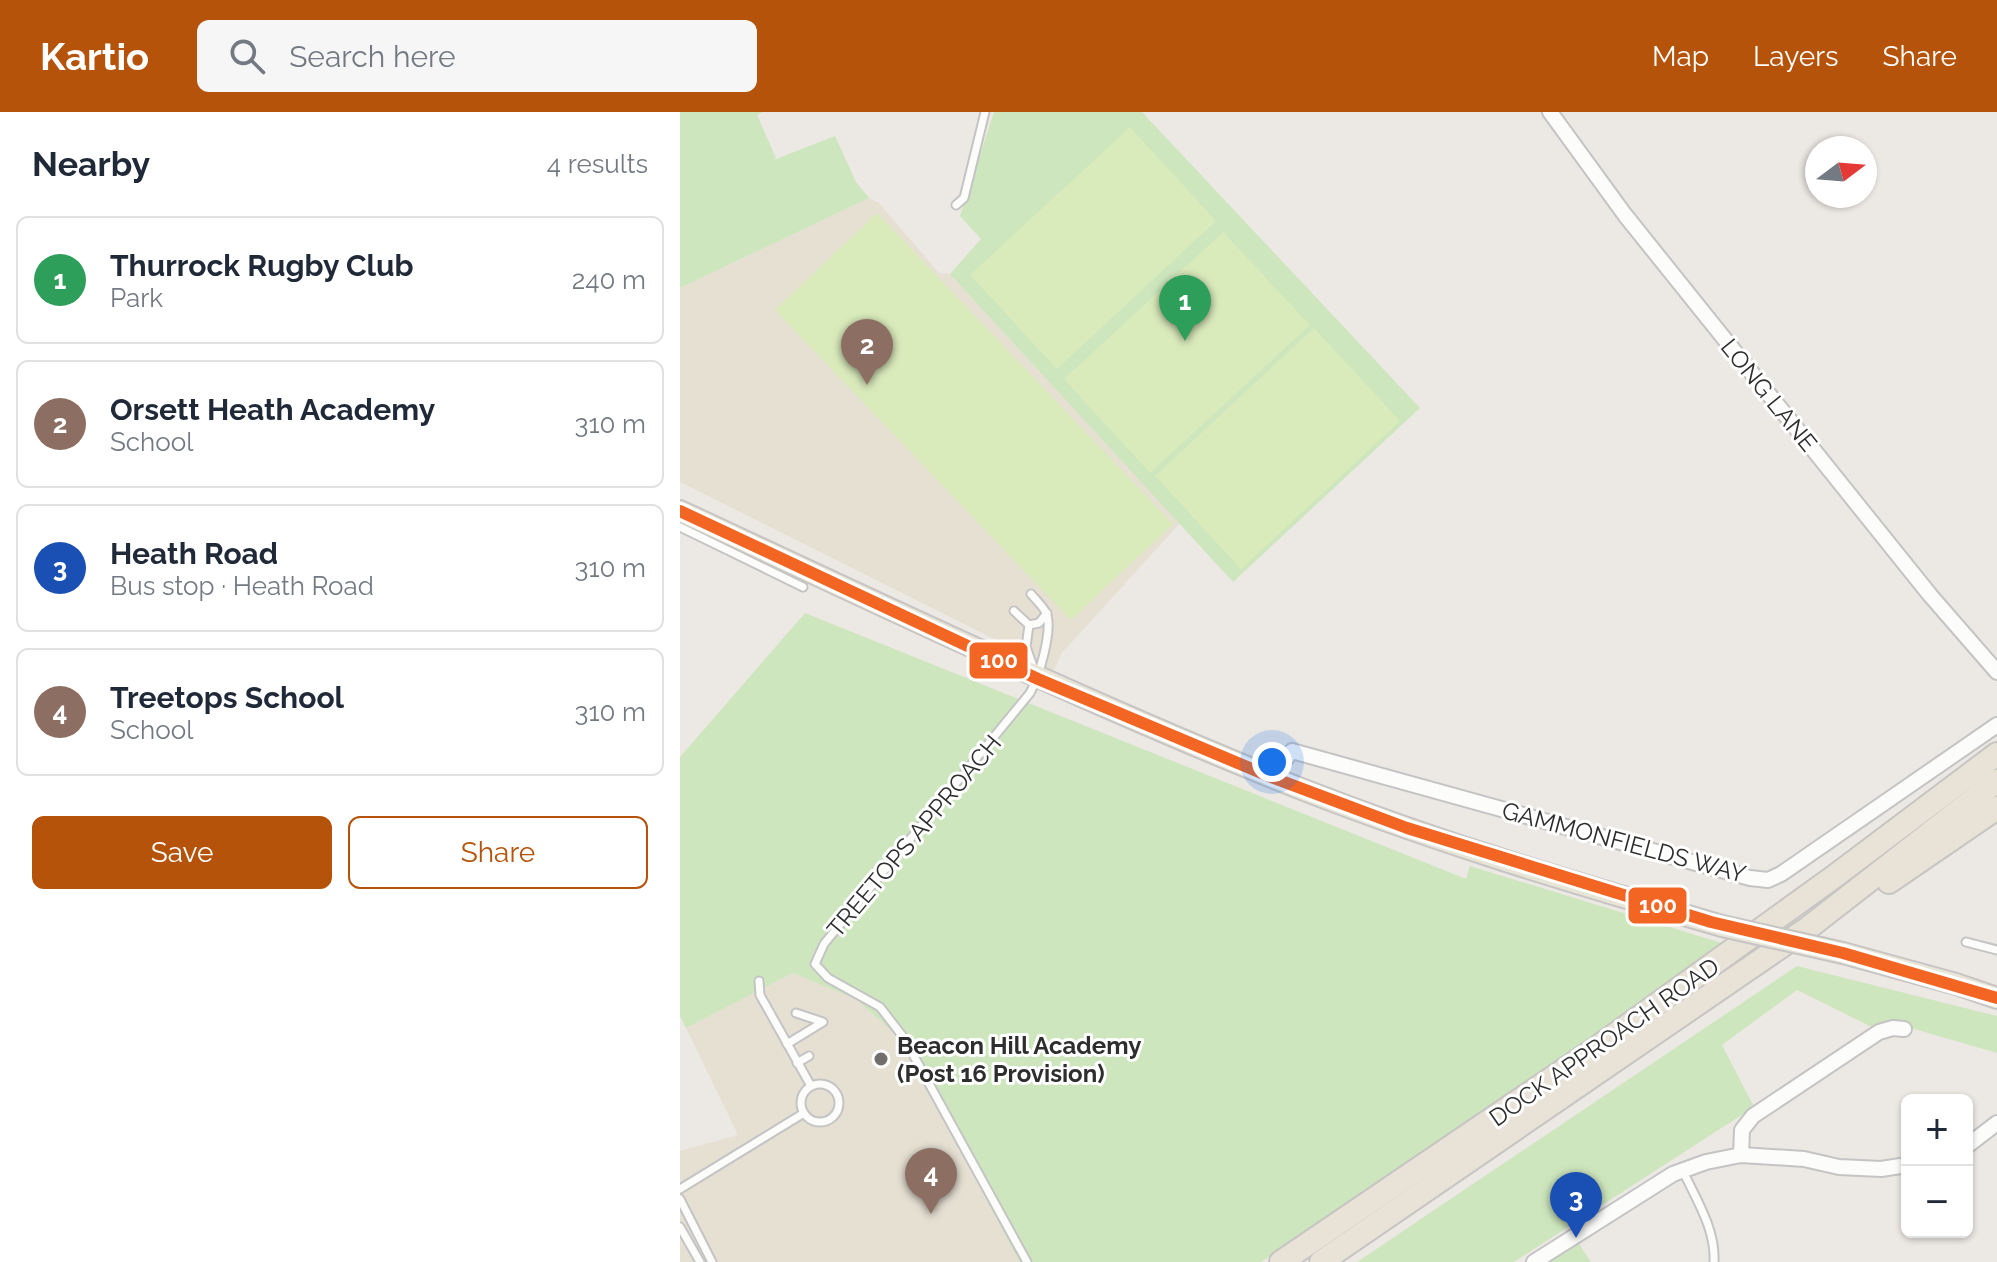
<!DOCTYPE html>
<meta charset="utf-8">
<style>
:root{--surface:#fff;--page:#f6f6f7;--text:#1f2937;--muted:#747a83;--line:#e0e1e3;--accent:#b45309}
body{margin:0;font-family:Raleway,sans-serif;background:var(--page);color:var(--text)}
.controls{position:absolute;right:24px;bottom:24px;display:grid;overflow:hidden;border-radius:12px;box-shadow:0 2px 6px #0004}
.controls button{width:72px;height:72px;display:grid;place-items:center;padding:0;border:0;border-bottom:2px solid var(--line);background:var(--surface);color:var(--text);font:40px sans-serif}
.compass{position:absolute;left:1125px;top:24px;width:72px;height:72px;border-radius:50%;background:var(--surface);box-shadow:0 2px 6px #0004;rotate:74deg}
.you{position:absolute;left:592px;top:650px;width:28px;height:28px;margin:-20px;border:6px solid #fff;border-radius:50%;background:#1a73e8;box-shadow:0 0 0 12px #1a73e833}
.badge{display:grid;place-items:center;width:52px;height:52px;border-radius:50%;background:var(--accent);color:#fff;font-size:26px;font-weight:700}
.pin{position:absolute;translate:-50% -66px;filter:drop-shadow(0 2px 4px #0008)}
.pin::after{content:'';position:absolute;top:42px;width:28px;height:24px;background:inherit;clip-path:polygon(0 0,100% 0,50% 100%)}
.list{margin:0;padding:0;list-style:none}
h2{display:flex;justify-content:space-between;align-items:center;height:104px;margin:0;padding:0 32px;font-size:34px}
h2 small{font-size:26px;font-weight:400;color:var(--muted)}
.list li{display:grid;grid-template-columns:52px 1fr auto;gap:24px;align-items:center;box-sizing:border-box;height:128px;margin:0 16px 16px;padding:0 16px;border:2px solid var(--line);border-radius:12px}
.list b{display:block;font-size:30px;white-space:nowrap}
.list p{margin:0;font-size:26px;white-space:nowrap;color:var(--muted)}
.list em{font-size:26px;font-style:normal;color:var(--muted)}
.actions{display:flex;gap:16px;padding:24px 32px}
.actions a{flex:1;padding:18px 0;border:2px solid var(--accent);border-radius:12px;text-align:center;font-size:28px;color:var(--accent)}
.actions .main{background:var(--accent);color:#fff}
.icon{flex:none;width:44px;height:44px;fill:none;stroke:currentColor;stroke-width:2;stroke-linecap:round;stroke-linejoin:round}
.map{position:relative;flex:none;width:1317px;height:1150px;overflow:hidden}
header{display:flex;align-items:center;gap:48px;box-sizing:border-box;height:112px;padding:0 40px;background:var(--accent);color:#fff}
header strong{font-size:38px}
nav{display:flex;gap:44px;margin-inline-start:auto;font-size:28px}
.search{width:560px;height:72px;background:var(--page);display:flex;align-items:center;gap:20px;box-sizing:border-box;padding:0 28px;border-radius:12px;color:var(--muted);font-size:30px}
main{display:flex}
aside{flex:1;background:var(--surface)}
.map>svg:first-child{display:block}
.education{fill:#e6e0d3}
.green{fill:#cee6be}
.pitch{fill:#d9eabb}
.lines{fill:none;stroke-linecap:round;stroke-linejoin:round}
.service-casing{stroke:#c5c4c5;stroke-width:11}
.minor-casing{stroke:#c5c4c5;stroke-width:18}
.primary-casing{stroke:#c6c5c4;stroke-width:24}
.trunk-casing{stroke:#c6c5c4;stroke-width:26}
.service{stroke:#fcfcfb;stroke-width:7}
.minor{stroke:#fcfcfb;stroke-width:14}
.primary{stroke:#e8e4d6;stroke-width:20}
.trunk{stroke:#e9e2d6;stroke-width:22}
.primary-bridge-casing{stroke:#c6c5c4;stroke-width:24;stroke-linecap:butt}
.primary-bridge{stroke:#e8e4d6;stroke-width:20}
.bus-1-casing{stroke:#fff;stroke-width:18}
.bus-1{stroke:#f26522;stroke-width:12}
.poi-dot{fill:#706f6e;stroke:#fff;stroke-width:3}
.labels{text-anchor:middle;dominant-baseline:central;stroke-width:6;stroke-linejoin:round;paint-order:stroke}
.street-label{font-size:24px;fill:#2e2e2e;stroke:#fff}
.poi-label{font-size:24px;font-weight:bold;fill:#2e2e2e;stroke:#fff;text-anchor:start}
.line-badge{stroke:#fff;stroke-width:3}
.badge-label{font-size:22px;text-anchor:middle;font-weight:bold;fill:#fff}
</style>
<header>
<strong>Kartio</strong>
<div class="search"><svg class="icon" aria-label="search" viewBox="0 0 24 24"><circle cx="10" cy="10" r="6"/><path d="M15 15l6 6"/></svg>Search here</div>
<nav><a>Map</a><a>Layers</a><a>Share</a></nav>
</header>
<main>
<aside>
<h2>Nearby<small>4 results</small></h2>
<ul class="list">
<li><span class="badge" style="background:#2e9e5b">1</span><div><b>Thurrock Rugby Club</b><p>Park</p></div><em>240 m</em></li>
<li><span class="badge" style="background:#8d6e63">2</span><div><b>Orsett Heath Academy</b><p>School</p></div><em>310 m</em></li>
<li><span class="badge" style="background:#1a4fb4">3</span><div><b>Heath Road</b><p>Bus stop · Heath Road</p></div><em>310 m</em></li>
<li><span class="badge" style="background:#8d6e63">4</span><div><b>Treetops School</b><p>School</p></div><em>310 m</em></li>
</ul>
<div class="actions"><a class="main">Save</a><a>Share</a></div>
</aside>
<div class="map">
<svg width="1317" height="1150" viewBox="0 0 1317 1150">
<rect width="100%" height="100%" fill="#ece8e4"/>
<g class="education">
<path d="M189 86 199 91 259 161 270 162 500 411 381 542 372 563 340 540 0 370V176Z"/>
<path d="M113 861 177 888 223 929 339 1150H0V1039L58 1023 6 916Z"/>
</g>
<g class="green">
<path d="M0 0H83L77 3 96 46 91 49 155 24 176 70 189 86 0 176Z"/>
<path d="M314 0H462L740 296 553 470 270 162 301 127 280 104Z"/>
<path d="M125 501 786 767 790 754 1048 833 731 1053 581 1150H339L223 929 177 888 113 861 6 916 0 904V645Z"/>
<path d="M1117 854 1317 904V941L1217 912 1196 917 1117 878 1042 933 1074 995 834 1150H677Z"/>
<path d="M897 1129 911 1150H865Z"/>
</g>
<g class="pitch">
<path d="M450 15 536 109 377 257 290 163Z"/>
<path d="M197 101 493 412 391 508 95 198Z"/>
<path d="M543 120 630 213 470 361 384 267Z"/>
<path d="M634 216 720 309 561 457 475 364Z"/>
</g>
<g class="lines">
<g class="service-casing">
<g id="service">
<path d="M276 93 284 86 305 0"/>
<path d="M0 415 123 475"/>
<path d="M334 499 349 513 346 535 354 557"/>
<path d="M349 513 359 511 367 501"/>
<path d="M1286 830 1317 838"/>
<path d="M79 869 80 883 131 974"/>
<path d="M107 932 143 910 116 901"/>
<path d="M117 951 129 944"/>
<circle cx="140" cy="991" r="19"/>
<path d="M1003 1059C1016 1087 1036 1118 1034 1150"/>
<path d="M0 1077 124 1001"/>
<path d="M0 1087 32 1150"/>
<path d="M0 1115 20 1150"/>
<path d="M347 1150 224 926 200 895 148 866 135 852 144 832 350 581C359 565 372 521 367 503 365 496 356 488 351 482"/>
</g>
</g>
<g class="minor-casing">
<g id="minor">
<path d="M870 0 945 103 1250 483 1317 560"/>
<path d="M591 665 612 639 1070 766 1088 768 1101 762 1317 613"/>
<path d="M1287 1034 1317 1011"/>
<path d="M1061 1043 1062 1018 1073 1004 1199 920 1213 916 1224 917"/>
<path d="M854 1150 993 1062 1026 1050 1061 1043 1124 1047 1159 1055 1201 1057 1227 1053"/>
</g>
</g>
<g class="primary-casing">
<g id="primary">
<path d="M0 399C195 490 390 583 589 664 736 724 890 770 1042 814"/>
<path d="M1163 841 1276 872 1317 886"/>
</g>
</g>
<g class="trunk-casing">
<g id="trunk">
<path d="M1209 770 1317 696"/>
<path d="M601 1150 918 935 1155 764 1317 642"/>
<path d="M641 1150 1128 816 1317 669"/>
</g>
</g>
<use href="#service" class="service"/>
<use href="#minor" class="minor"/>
<use href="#primary" class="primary"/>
<use href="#trunk" class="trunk"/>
<g class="primary-bridge-casing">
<path id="primary-bridge" d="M1042 814 1163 841"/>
</g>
<use href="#primary-bridge" class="primary-bridge"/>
<g class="bus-1-casing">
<path id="bus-1" d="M0 399 358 567 591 665 727 716 1031 810 1163 841 1317 886"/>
</g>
<use href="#bus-1" class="bus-1"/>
</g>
<circle class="poi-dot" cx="201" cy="947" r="8"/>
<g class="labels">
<g class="street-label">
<text transform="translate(1089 283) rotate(51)">LONG LANE</text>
<text transform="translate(234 724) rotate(-50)">TREETOPS APPROACH</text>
<text transform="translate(944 730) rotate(15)">GAMMONFIELDS WAY</text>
<text transform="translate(924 930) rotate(-35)">DOCK APPROACH ROAD</text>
</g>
<g class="poi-label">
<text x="217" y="933">Beacon Hill Academy<tspan x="217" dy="28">(Post 16 Provision)</tspan></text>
</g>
</g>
<g class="line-badge">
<rect x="288" y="529" width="61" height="39" rx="8" fill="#f26522"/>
<rect x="947" y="774" width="61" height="39" rx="8" fill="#f26522"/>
</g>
<g class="badge-label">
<text x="319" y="556">100</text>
<text x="978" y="801">100</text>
</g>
</svg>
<div class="controls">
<button>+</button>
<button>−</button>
</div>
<svg class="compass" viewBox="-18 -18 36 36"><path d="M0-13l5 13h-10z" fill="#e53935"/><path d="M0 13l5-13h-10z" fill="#747a83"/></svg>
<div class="you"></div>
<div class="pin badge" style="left:505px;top:229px;background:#2e9e5b">1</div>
<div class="pin badge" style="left:187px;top:273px;background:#8d6e63">2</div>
<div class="pin badge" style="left:896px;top:1126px;background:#1a4fb4">3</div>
<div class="pin badge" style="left:251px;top:1102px;background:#8d6e63">4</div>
</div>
</main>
